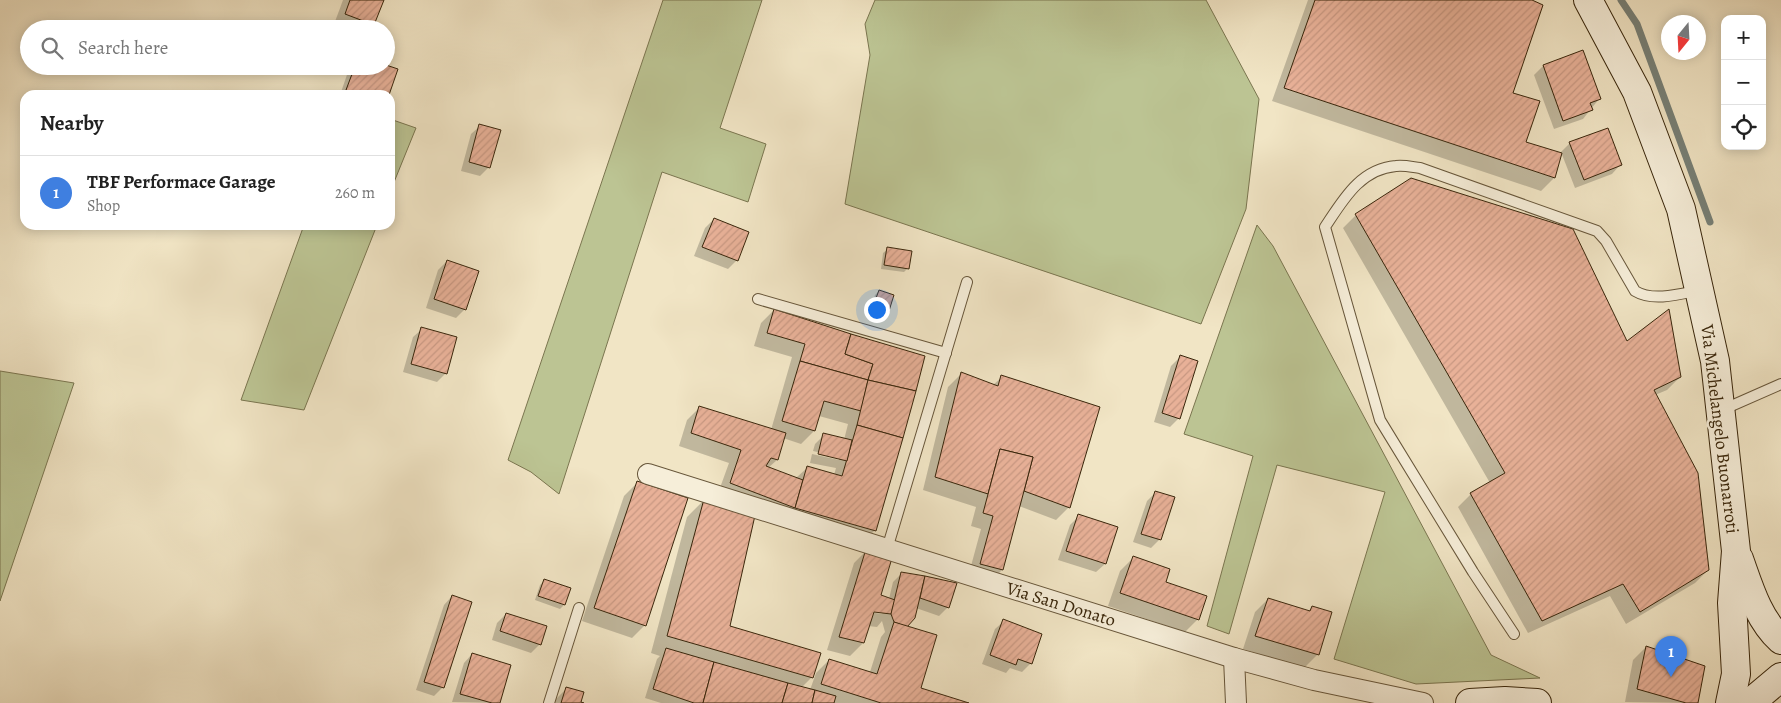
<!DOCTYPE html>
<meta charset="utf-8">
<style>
:root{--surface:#fff;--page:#f2f2f2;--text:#222;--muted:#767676;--line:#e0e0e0;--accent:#8f2418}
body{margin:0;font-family:Alegreya,serif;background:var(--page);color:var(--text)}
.controls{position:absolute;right:15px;top:15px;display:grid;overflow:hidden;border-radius:10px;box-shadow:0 2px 12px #0003}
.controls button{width:45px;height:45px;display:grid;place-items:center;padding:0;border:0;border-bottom:1px solid var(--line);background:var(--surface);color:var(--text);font:25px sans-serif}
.compass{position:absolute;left:1661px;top:15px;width:45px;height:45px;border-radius:50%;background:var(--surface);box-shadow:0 2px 12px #0003;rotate:198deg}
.you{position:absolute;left:876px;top:309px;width:18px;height:18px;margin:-12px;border:4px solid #fff;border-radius:50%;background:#1a73e8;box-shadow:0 0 0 8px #1a73e833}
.badge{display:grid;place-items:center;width:32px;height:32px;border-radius:50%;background:var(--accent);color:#fff;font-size:16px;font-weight:700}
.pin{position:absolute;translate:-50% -41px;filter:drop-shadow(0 1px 2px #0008)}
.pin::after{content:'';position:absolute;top:26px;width:18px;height:15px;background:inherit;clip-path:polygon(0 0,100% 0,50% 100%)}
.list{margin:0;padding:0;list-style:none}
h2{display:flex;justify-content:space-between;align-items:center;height:65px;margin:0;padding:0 20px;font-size:21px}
h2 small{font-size:16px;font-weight:400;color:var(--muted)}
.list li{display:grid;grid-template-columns:32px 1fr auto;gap:15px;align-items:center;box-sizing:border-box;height:75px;padding:0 20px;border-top:1px solid var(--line)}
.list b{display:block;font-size:19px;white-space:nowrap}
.list p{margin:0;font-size:16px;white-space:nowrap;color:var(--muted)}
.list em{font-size:16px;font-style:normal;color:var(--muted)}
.icon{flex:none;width:28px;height:28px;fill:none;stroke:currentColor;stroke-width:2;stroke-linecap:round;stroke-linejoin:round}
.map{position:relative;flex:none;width:1781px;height:703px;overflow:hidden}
.search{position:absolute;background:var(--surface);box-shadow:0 2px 12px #0003;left:20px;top:20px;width:375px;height:55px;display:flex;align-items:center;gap:12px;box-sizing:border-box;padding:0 18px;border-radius:28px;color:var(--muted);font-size:19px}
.panel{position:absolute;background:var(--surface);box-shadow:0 2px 12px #0003;left:20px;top:90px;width:375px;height:140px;border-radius:15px}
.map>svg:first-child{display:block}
.green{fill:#bcc493;stroke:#7a754f}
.shadow{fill:#0003;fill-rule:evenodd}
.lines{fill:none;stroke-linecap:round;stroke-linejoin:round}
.stream{stroke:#778077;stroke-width:7}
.building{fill:url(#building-hatch);stroke:#39260b}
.lane-casing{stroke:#67563a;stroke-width:12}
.street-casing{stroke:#67563a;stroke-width:22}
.secondary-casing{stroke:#39260b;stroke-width:30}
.lane{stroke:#f6eed9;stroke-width:10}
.street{stroke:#f6eed9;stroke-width:20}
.secondary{stroke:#f6eed9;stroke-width:28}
.labels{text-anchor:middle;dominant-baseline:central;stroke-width:5;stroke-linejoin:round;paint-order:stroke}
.street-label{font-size:18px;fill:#39260b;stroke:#f6eed9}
</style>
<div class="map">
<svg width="1781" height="703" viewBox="0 0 1781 703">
<defs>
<pattern id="building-hatch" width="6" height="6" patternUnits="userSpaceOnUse" patternTransform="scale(1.25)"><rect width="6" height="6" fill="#e8b198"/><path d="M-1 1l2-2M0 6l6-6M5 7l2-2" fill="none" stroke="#c89882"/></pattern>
</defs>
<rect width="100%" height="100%" fill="#f1e5c5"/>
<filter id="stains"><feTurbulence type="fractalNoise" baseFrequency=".004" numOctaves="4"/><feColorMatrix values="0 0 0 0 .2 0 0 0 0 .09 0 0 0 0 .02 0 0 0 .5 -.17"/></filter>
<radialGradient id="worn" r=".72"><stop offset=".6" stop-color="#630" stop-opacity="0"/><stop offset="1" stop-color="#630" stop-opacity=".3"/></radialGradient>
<g class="green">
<path d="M663 0H762L720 128 766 144 748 202 662 172 559 494 531 472 508 460Z"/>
<path d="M875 0H1206L1259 99 1246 209 1201 324 845 204 870 55 865 24Z"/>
<path d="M390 119 416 128 390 192Z"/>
<path d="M304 225H377L304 410 241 400Z"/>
<path d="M1257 225 1273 246 1491 655 1540 678 1416 684 1334 659 1385 492 1277 465 1229 634 1207 626 1253 456 1184 434Z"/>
<path d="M0 371 74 383 0 601Z"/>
</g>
<g class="shadow">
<path d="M343 0H382L373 24 369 29H337L333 27Z"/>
<path d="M1308 0H1529L1512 93 1524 143 1561 154 1554 178 1541 191 1272 101Z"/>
<path d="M1582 52 1599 99 1583 119 1554 129 1534 75 1543 66Z"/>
<path d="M350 66H385L388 95H340Z"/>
<path d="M480 126 489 167 480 176 461 171 471 134Z"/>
<path d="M1570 143 1620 165 1612 174 1575 188 1561 152Z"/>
<path d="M1411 179 1626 343 1680 377 1667 390 1655 395 1708 570 1695 583 1626 624 1610 596 1528 633 1458 507 1471 494 1490 483 1343 228 1356 215Z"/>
<path d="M714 219 737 260 728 269 694 256 705 228Z"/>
<path d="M888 249 908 268 904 272 881 269 883 253Z"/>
<path d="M447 261 465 309 456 318 426 308 438 270Z"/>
<path d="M879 291 887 313 883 317 869 313 875 295Z"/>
<path d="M774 310 924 357 875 530 862 543 717 496 729 463 679 446 687 420 700 407 771 430 792 357 754 346 761 323ZM819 416 848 424 844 440 824 435 815 444 813 451 839 457V460L812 454 810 463 836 468 834 475 808 467 796 478 768 468 777 460 783 438 801 444 814 431Z"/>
<path d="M422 329 446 373 437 382 403 372 413 337Z"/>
<path d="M1180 357 1179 418 1170 427 1154 422 1171 366Z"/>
<path d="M961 374 993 385 1002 377 1069 507 1056 520 1019 506 1002 570 989 583 968 577 981 529 971 526 976 507 923 490 948 387Z"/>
<path d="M637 483 645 625 632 638 582 621 624 496Z"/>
<path d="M1156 492 1160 539 1151 548 1133 542 1147 501Z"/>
<path d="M704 500 728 627 812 677 801 688 810 690 816 673 829 660 870 672 881 637 885 632 882 621 877 627 868 626 863 643 850 656 827 650 854 563 867 550 879 596 889 599 893 582 902 573 955 584 948 607 939 616 916 608 905 627 919 689 965 703H661L645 698 657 659 660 656 651 653 687 517ZM878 611 883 614 868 612Z"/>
<path d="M1079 516 1105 564 1096 572 1058 560 1070 525Z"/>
<path d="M1133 558 1164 583 1198 619 1185 632 1108 606 1120 571Z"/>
<path d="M544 581 564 605 560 609 535 600 540 585Z"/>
<path d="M452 596 443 687 434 696 416 690 444 605Z"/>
<path d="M1268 599 1308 612 1312 607 1331 613 1317 655 1304 668 1243 649 1255 612Z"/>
<path d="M506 614 540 644 531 653 492 640 497 623Z"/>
<path d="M1004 621 1041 635 1030 664 1022 672 1010 668 1006 673 982 664 995 629Z"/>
<path d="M1646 647 1696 703 1625 702 1633 660Z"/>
<path d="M472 654 499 703 452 702 464 663Z"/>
<path d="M567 688 579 703H553L554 701Z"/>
</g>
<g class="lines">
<path class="stream" d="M1621 0 1637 24 1710 222"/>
</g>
<g class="building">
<path d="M350 0H384L374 25 345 14Z"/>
<path d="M1315 0H1532L1543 5 1513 93 1540 101 1526 142 1562 153 1555 178 1284 88Z"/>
<path d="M1583 50 1601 99 1590 103 1593 110 1563 121 1543 65Z"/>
<path d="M386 65 398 69 389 95H359L346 90 355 66Z"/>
<path d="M479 124 501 130 490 168 469 162Z"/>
<path d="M1608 128 1622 165 1584 180 1569 142Z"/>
<path d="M1411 178 1573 229 1627 341 1669 309 1681 377 1654 390 1698 473 1709 570 1640 612 1623 584 1542 621 1470 493 1505 473 1355 214Z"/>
<path d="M714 218 749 232 738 261 702 247Z"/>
<path d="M887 247 912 251 909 269 884 265Z"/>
<path d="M447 260 479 271 466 310 434 299Z"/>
<path d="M879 290 894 295 888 314 872 309Z"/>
<path d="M774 309 851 334 845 354 873 364 868 380 800 361 805 344 767 333Z"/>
<path d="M421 327 457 337 447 374 411 364Z"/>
<path d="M851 334 925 356 916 391 868 380 873 364 845 354Z"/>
<path d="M1180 355 1198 361 1180 419 1162 413Z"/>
<path d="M800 361 868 380 861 411 824 401 815 431 782 421Z"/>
<path d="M961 372 998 386 1001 375 1100 407 1070 508 1024 491 1033 457 1000 449 988 494 935 477Z"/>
<path d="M868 380 916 391 903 438 857 425Z"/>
<path d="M699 406 786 433 778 460 771 458 766 466 803 480 795 508 730 483 741 450 691 433Z"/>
<path d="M857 425 903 438 876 531 795 508 807 466 842 476Z"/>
<path d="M823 433 852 440 847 461 818 454Z"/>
<path d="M1000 449 1033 457 1003 570 980 564 993 516 983 513Z"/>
<path d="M637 481 688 498 646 626 594 608Z"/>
<path d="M1155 491 1175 497 1161 540 1141 534Z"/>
<path d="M704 499 756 511 730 626 821 653 813 678 667 636Z"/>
<path d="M1078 514 1118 527 1106 564 1066 551Z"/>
<path d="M866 549 892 558 881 595 895 600 891 614 874 612 864 643 839 637Z"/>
<path d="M1133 556 1170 569 1166 582 1207 596 1199 620 1120 593Z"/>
<path d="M901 572 925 576 915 618 907 627 894 622 891 614Z"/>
<path d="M925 576 957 583 949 608 920 598Z"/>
<path d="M544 579 571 588 565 605 538 596Z"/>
<path d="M452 595 472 602 444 688 424 682Z"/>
<path d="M1268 598 1310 611 1312 606 1332 612 1319 655 1255 636Z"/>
<path d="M506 613 547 626 541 645 500 631Z"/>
<path d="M1003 619 1042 634 1032 664 1018 659 1016 665 990 655Z"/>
<path d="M894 622 937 635 921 688 969 703H881L821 684 829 659 877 674Z"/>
<path d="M1646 646 1705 666 1698 703H1686L1637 689Z"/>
<path d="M666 648 714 662 703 703H694L653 689Z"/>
<path d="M472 653 511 665 500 703H492L460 694Z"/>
<path d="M714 662 788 683 782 703H703Z"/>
<path d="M788 683 815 690 812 703H782Z"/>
<path d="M566 687 584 692 581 702 584 703H561Z"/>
<path d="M815 690 836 696 834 703H812Z"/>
</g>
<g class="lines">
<g class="lane-casing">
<g id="lane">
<path d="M758 299 946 353"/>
<path d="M1722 410 1781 384"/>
<path d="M887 549 967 282"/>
<path d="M1514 634 1473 572 1380 420 1325 227C1343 200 1360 169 1396 166 1404 165 1412 167 1420 168L1597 231 1606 241 1635 291C1653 302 1680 294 1699 290"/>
<path d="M549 703 579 608"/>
</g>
</g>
<g class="street-casing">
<g id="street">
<path d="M648 474 1234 658 1314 680 1423 703"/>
<path d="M1234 658 1236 703"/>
</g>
</g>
<g class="secondary-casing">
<g id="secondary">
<path d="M1588 0 1637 92 1681 209 1715 361 1736 551 1732 603 1736 674 1730 703"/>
<path d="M1739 559C1749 587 1758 619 1781 640"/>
<path d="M1470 703 1505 701 1537 703"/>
<path d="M1750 703 1781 677"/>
</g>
</g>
<use href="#lane" class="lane"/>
<use href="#street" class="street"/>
<use href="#secondary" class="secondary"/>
</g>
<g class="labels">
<g class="street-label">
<text transform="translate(1720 429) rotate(83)">Via Michelangelo Buonarroti</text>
<text transform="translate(1061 604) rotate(17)">Via San Donato</text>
</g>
</g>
<rect width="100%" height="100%" filter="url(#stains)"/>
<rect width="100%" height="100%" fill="url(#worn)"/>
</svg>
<div class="controls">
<button>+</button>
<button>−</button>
<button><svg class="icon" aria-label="locate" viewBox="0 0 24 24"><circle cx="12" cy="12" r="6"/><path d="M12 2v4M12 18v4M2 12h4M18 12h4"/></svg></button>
</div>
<svg class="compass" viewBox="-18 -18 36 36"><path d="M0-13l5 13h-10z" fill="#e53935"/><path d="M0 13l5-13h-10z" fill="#767676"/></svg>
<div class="you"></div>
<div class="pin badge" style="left:1671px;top:677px;background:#3f7fe0">1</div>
<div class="search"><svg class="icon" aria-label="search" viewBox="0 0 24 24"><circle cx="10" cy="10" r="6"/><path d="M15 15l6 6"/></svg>Search here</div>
<section class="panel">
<h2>Nearby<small></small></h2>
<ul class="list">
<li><span class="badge" style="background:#3f7fe0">1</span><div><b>TBF Performace Garage</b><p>Shop</p></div><em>260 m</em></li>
</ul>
</section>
</div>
